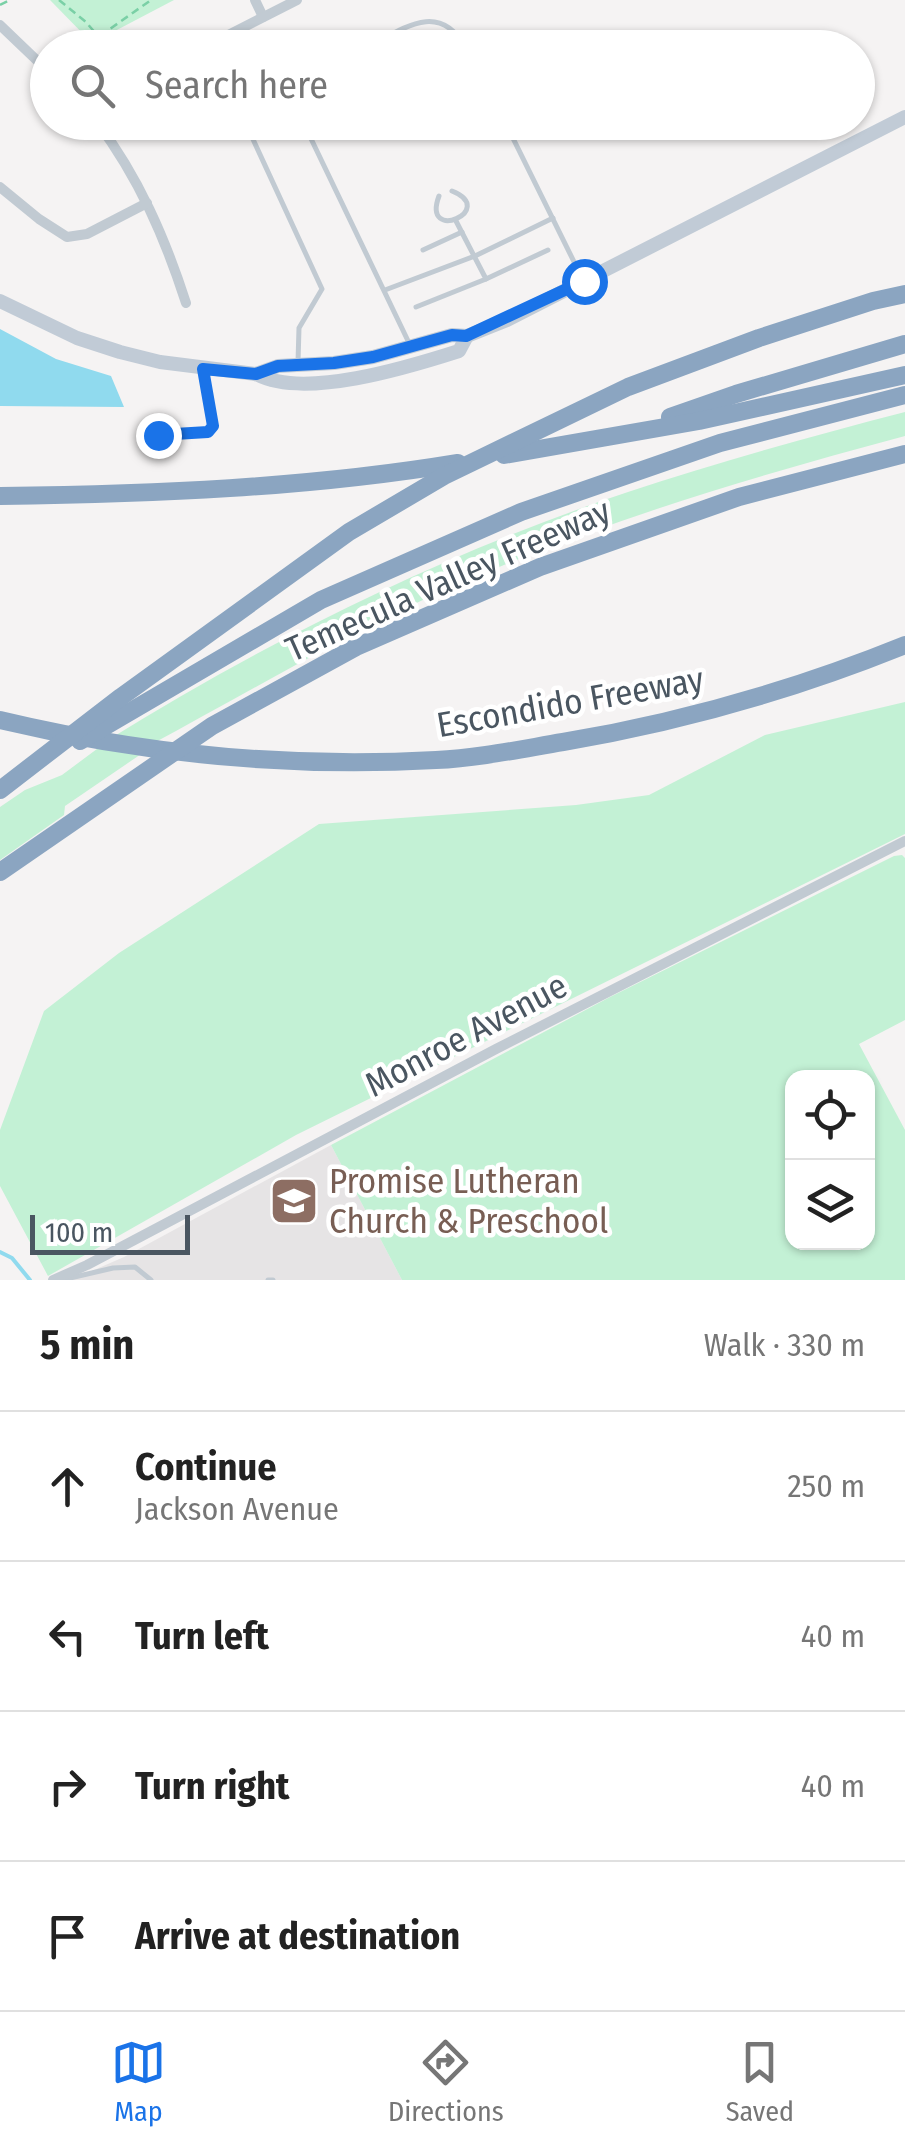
<!DOCTYPE html>
<meta charset="utf-8">
<style>
:root{--surface:#fff;--page:#f2f2f2;--text:#222;--muted:#767676;--line:#e0e0e0;--accent:#1a73e8}
body{margin:0;font-family:"Fira Sans Condensed",sans-serif;background:var(--page);color:var(--text)}
.controls{position:absolute;right:30px;bottom:30px;display:grid;overflow:hidden;border-radius:20px;box-shadow:0 2px 8px #0004}
.controls button{width:90px;height:90px;display:grid;place-items:center;padding:0;border:0;border-bottom:2px solid var(--line);background:var(--surface);color:var(--text);font:50px sans-serif}
.scale{position:absolute;left:30px;bottom:25px;width:160px;box-sizing:border-box;padding-left:10px;border:5px solid #4a5661;border-top:0;font-size:28px;line-height:35px;white-space:nowrap;color:#4a5661;-webkit-text-stroke:8px #fff;paint-order:stroke}
.stop{position:absolute;width:30px;height:30px;margin:-22px;border:8px solid #1a73e8;border-radius:50%;background:#fff}
.stop.end{background:#1a73e8;border-color:#fff;box-shadow:0 2px 10px #0008}
.list{margin:0;padding:0;list-style:none}
h2{display:flex;justify-content:space-between;align-items:center;height:130px;margin:0;padding:0 40px;font-size:42px}
h2 small{font-size:32px;font-weight:400;color:var(--muted)}
.list li{display:grid;grid-template-columns:65px 1fr auto;gap:30px;align-items:center;box-sizing:border-box;height:150px;padding:0 40px;border-top:2px solid var(--line)}
.list b{display:block;font-size:38px;white-space:nowrap}
.list p{margin:0;font-size:32px;white-space:nowrap;color:var(--muted)}
.list em{font-size:32px;font-style:normal;color:var(--muted)}
.icon{flex:none;width:55px;height:55px;fill:none;stroke:currentColor;stroke-width:2;stroke-linecap:round;stroke-linejoin:round}
.map{position:relative;flex:none;width:905px;height:1280px;overflow:hidden}
.search{position:absolute;background:var(--surface);box-shadow:0 2px 8px #0004;left:30px;right:30px;top:30px;height:110px;display:flex;align-items:center;gap:25px;box-sizing:border-box;padding:0 35px;border-radius:55px;color:var(--muted);font-size:38px}
.sheet{height:730px;background:var(--surface)}
nav{display:flex;justify-content:space-around;align-items:center;box-sizing:border-box;height:140px;border-top:2px solid var(--line);background:var(--surface);font-size:28px;color:var(--muted)}
nav a{display:grid;justify-items:center;gap:5px}
nav .on{color:var(--accent)}
.map>svg:first-child{display:block}
.education{fill:#e6e4e5}
.green{fill:#c3f1d5;fill-rule:evenodd}
.water{fill:#90daee}
.lines{fill:none;stroke-linecap:round;stroke-linejoin:round}
.stream{stroke:#90daee;stroke-width:4}
.path{stroke:#7ad0a6;stroke-width:2.5;stroke-dasharray:8 5;stroke-linecap:butt}
.service{stroke:#c1cad2;stroke-width:5}
.minor{stroke:#c1cad2;stroke-width:10}
.secondary{stroke:#c1cbd6;stroke-width:14}
.motorway{stroke:#8ba5c1;stroke-width:18}
.route{stroke:#1a73e8;stroke-width:12}
.labels{text-anchor:middle;dominant-baseline:central;stroke-width:9;stroke-linejoin:round;paint-order:stroke}
.street-label{font-size:35px;fill:#4a5661;stroke:#fff}
.education-label{font-size:35px;fill:#785e54;stroke:#fff;text-anchor:start}
</style>
<div class="map">
<svg width="905" height="1280" viewBox="0 0 905 1280">
<rect width="100%" height="100%" fill="#f5f3f3"/>
<path class="education" d="M331 1145 402 1280H71L124 1257Z"/>
<g class="green">
<path d="M50 0H174L92 43Z"/>
<path d="M905 412V436C748 478 594 524 445 590 344 635 247 693 150 745L108 740C271 639 445 553 628 492 719 462 812 436 905 412Z"/>
<path d="M905 702V834L296 1135 48 1276 0 1186V1130L44 1011 119 953 319 824 576 805 649 795 765 735Z"/>
<path d="M101 746 147 750 65 806 64 815 0 860V807L25 790 62 775Z"/>
<path d="M902 855 905 858V1020L859 1044 905 1130V1280H402L331 1145 610 997 894 856ZM792 1078H868V1242H792Z"/>
</g>
<path class="water" d="M0 329 56 359 111 376 124 407 0 406Z"/>
<g class="lines">
<path class="stream" d="M0 1252 12 1258 30 1280"/>
<g class="path">
<path d="M59 0 86 22 108 48"/>
<path d="M0 5 10 0"/>
<path d="M100 36 151 0"/>
</g>
<g class="service">
<path d="M367 48C404 28 439 0 466 48"/>
<path d="M245 122 322 289 299 328 298 362"/>
<path d="M303 122 410 345"/>
<path d="M505 122 582 278"/>
<path d="M439 196C421 244 499 210 452 191"/>
<path d="M423 250 462 232"/>
<path d="M486 279 548 250"/>
<path d="M385 290 475 256 553 218"/>
<path d="M416 307 486 279 456 221"/>
<path d="M157 435 208 431 213 426 203 372"/>
<path d="M66 1279 113 1268 135 1267 151 1280"/>
<path d="M268 1280H273"/>
</g>
<g class="minor">
<path d="M255 0 263 17"/>
<path d="M0 25 48 71"/>
<path d="M203 48 297 0"/>
<path d="M97 122C139 178 165 238 186 303"/>
<path d="M0 187 39 219 67 237 87 234 147 203"/>
<path d="M53 1280 87 1265 496 1049 905 841"/>
</g>
<g class="secondary">
<path d="M0 301 77 338 120 352 160 362 256 374 278 366 334 363 373 357 452 335 467 336 507 320 905 117"/>
<path d="M256 374C303 400 409 367 459 351L467 336"/>
</g>
<g class="motorway">
<path d="M670 417 736 394 905 344"/>
<path d="M504 455 699 421 905 375"/>
<path d="M0 496C153 494 307 488 458 463"/>
<path d="M0 720C142 754 290 768 436 760 479 758 521 749 563 742 681 722 794 690 905 645"/>
<path d="M80 741 321 600 521 512 720 443 905 395"/>
<path d="M0 790 121 697 349 532 444 476 628 387 759 338 873 301 905 294"/>
<path d="M0 872 212 726 356 647 540 567 739 497 905 454"/>
</g>
</g>
<g class="lines">
<path class="route" d="M158 435 208 432 213 426 203 369 256 374 278 366 334 363 373 357 452 335 466 336 584 281"/>
</g>
<defs>
<g id="school-square" transform="scale(2.5)"><rect x="-9" y="-9" width="18" height="18" rx="4" fill="#8d6e63" stroke="#fff"/><path d="M0-5L7-2L0 1L-7-2ZM-4 1L0 2.5L4 1V4Q0 6-4 4Z" fill="#fff"/></g>
</defs>
<g fill-rule="evenodd">
<use href="#school-square" x="294" y="1201"/>
</g>
<g class="labels">
<g class="street-label">
<text transform="translate(448 580) rotate(-24)">Temecula Valley Freeway</text>
<text transform="translate(570 702) rotate(-10)">Escondido Freeway</text>
<text transform="translate(466 1035) rotate(-28)">Monroe Avenue</text>
</g>
<g class="education-label">
<text x="329" y="1181">Promise Lutheran<tspan x="329" dy="40">Church &amp; Preschool</tspan></text>
</g>
</g>
</svg>
<div class="controls">
<button><svg class="icon" aria-label="locate" viewBox="0 0 24 24"><circle cx="12" cy="12" r="6"/><path d="M12 2v4M12 18v4M2 12h4M18 12h4"/></svg></button>
<button><svg class="icon" aria-label="layers" viewBox="0 0 24 24"><path d="M12 4l9 5-9 5-9-5zM3 14l9 5 9-5"/></svg></button>
</div>
<div class="scale">100 m</div>
<div class="stop" style="left:584px;top:281px"></div>
<div class="stop end" style="left:158px;top:435px"></div>
<div class="search"><svg class="icon" aria-label="search" viewBox="0 0 24 24"><circle cx="10" cy="10" r="6"/><path d="M15 15l6 6"/></svg>Search here</div>
</div>
<section class="sheet">
<h2>5 min<small>Walk · 330 m</small></h2>
<ul class="list">
<li><svg class="icon" aria-label="ahead" viewBox="0 0 24 24"><path d="M12 20V5M6 11l6-6 6 6"/></svg><div><b>Continue</b><p>Jackson Avenue</p></div><em>250 m</em></li>
<li><svg class="icon" aria-label="left" viewBox="0 0 24 24"><path d="M17 20v-9H6M10 6l-5 5 5 5"/></svg><div><b>Turn left</b></div><em>40 m</em></li>
<li><svg class="icon" aria-label="right" viewBox="0 0 24 24"><path d="M7 20v-9h11M14 6l5 5-5 5"/></svg><div><b>Turn right</b></div><em>40 m</em></li>
<li><svg class="icon" aria-label="arrive" viewBox="0 0 24 24"><path d="M6 21V4h12l-3 4 3 4H6"/></svg><div><b>Arrive at destination</b></div></li>
</ul>
</section>
<nav>
<a class="on"><svg class="icon" aria-label="map" viewBox="0 0 24 24"><path d="M3 6l6-2 6 2 6-2v14l-6 2-6-2-6 2zM9 4v14M15 6v14"/></svg>Map</a>
<a><svg class="icon" aria-label="directions" viewBox="0 0 24 24"><path d="M12 3l9 9-9 9-9-9zM9 14v-3h6M13 9l2 2-2 2"/></svg>Directions</a>
<a><svg class="icon" aria-label="saved" viewBox="0 0 24 24"><path d="M7 4h10v16l-5-4-5 4z"/></svg>Saved</a>
</nav>
